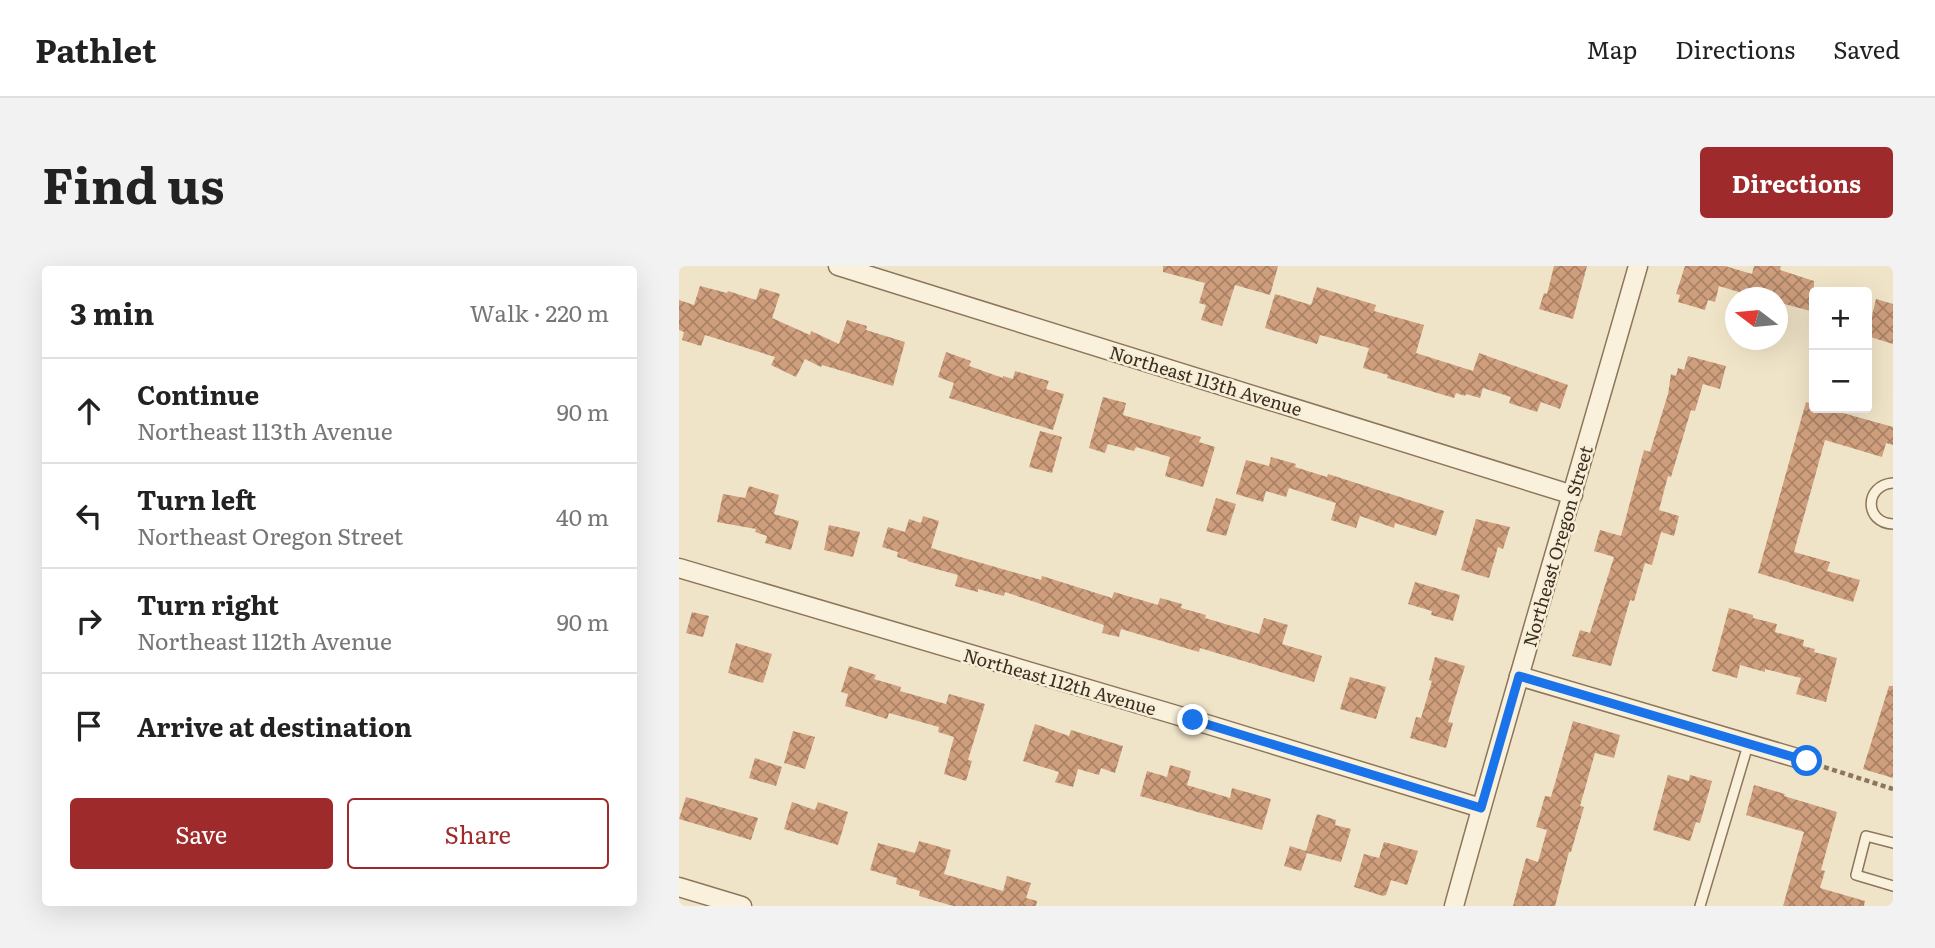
<!DOCTYPE html>
<meta charset="utf-8">
<style>
:root{--surface:#fff;--page:#f2f2f2;--text:#222;--muted:#767676;--line:#e0e0e0;--accent:#9e2a2b}
body{margin:0;font-family:Literata,serif;background:var(--page);color:var(--text)}
.controls{position:absolute;right:21px;top:21px;display:grid;overflow:hidden;border-radius:7px;box-shadow:0 7px 28px #0002}
.controls button{width:63px;height:63px;display:grid;place-items:center;padding:0;border:0;border-bottom:2px solid var(--line);background:var(--surface);color:var(--text);font:35px sans-serif}
.compass{position:absolute;left:1046px;top:21px;width:63px;height:63px;border-radius:50%;background:var(--surface);box-shadow:0 7px 28px #0002;rotate:286deg}
.stop{position:absolute;width:21px;height:21px;margin:-16px;border:5px solid #1a73e8;border-radius:50%;background:#fff}
.stop.end{background:#1a73e8;border-color:#fff;box-shadow:0 2px 7px #0008}
.list{margin:0;padding:0;list-style:none}
h2{display:flex;justify-content:space-between;align-items:center;height:91px;margin:0;padding:0 28px;font-size:30px}
h2 small{font-size:23px;font-weight:400;color:var(--muted)}
.list li{display:grid;grid-template-columns:46px 1fr auto;gap:21px;align-items:center;box-sizing:border-box;height:105px;padding:0 28px;border-top:2px solid var(--line)}
.list b{display:block;font-size:26px;white-space:nowrap}
.list p{margin:0;font-size:23px;white-space:nowrap;color:var(--muted)}
.list em{font-size:23px;font-style:normal;color:var(--muted)}
.actions{display:flex;gap:14px;padding:21px 28px}
.actions a{flex:1;padding:16px 0;border:2px solid var(--accent);border-radius:7px;text-align:center;font-size:24px;color:var(--accent)}
.actions .main{background:var(--accent);color:#fff}
.icon{flex:none;width:38px;height:38px;fill:none;stroke:currentColor;stroke-width:2;stroke-linecap:round;stroke-linejoin:round}
.map{position:relative;flex:none;width:1214px;height:640px;overflow:hidden;border-radius:7px}
header{display:flex;align-items:center;gap:42px;box-sizing:border-box;height:98px;padding:0 35px;background:var(--surface);border-bottom:2px solid var(--line)}
header strong{font-size:33px}
nav{display:flex;gap:38px;margin-inline-start:auto;font-size:24px}
.intro{display:flex;align-items:center;justify-content:space-between;box-sizing:border-box;height:168px;padding:0 42px}
h1{margin:0;font-size:49px}
.button{padding:18px 32px;border-radius:7px;background:var(--accent);color:#fff;font-size:24px;font-weight:700}
main{display:flex;gap:42px;padding:0 42px}
aside{flex:1;background:var(--surface);border-radius:7px;box-shadow:0 7px 28px #0002}
.map>svg:first-child{display:block}
.building{fill:url(#building-cross-hatch)}
.lines{fill:none;stroke-linecap:round;stroke-linejoin:round}
.service-casing{stroke:#8d765c;stroke-width:12}
.minor-casing{stroke:#8d765c;stroke-width:21}
.path{stroke:#8d765c;stroke-width:4.5;stroke-dasharray:5 3.5;stroke-linecap:butt}
.service{stroke:#faf1dc;stroke-width:9}
.minor{stroke:#faf1dc;stroke-width:18}
.route{stroke:#1a73e8;stroke-width:9}
.labels{text-anchor:middle;dominant-baseline:central;stroke-width:5;stroke-linejoin:round;paint-order:stroke}
.street-label{font-size:18px;fill:#3d2e20;stroke:#f7eed8}
</style>
<header>
<strong>Pathlet</strong>
<nav><a>Map</a><a>Directions</a><a>Saved</a></nav>
</header>
<div class="intro"><h1>Find us</h1><a class="button">Directions</a></div>
<main>
<aside>
<h2>3 min<small>Walk · 220 m</small></h2>
<ul class="list">
<li><svg class="icon" aria-label="ahead" viewBox="0 0 24 24"><path d="M12 20V5M6 11l6-6 6 6"/></svg><div><b>Continue</b><p>Northeast 113th Avenue</p></div><em>90 m</em></li>
<li><svg class="icon" aria-label="left" viewBox="0 0 24 24"><path d="M17 20v-9H6M10 6l-5 5 5 5"/></svg><div><b>Turn left</b><p>Northeast Oregon Street</p></div><em>40 m</em></li>
<li><svg class="icon" aria-label="right" viewBox="0 0 24 24"><path d="M7 20v-9h11M14 6l5 5-5 5"/></svg><div><b>Turn right</b><p>Northeast 112th Avenue</p></div><em>90 m</em></li>
<li><svg class="icon" aria-label="arrive" viewBox="0 0 24 24"><path d="M6 21V4h12l-3 4 3 4H6"/></svg><div><b>Arrive at destination</b></div></li>
</ul>
<div class="actions"><a class="main">Save</a><a>Share</a></div>
</aside>
<div class="map">
<svg width="1214" height="640" viewBox="0 0 1214 640">
<defs>
<pattern id="building-cross-hatch" width="8" height="8" patternUnits="userSpaceOnUse" patternTransform="scale(1.75)"><rect width="8" height="8" fill="#cf9f7d"/><path d="M0 0l8 8M0 8l8-8" fill="none" stroke="#a98266"/></pattern>
</defs>
<rect width="100%" height="100%" fill="#f0e4c8"/>
<g class="building">
<path d="M484 0H599L591 29 556 19 543 60 522 54 527 39 520 37 526 17 484 6Z"/>
<path d="M875 0H908L894 53 860 43 865 27 868 28Z"/>
<path d="M1006 0H1046L1073 8 1075 0H1102L1101 4 1135 15V46L1098 36V32H1079L1040 20 1036 36 1029 34 1026 44 999 36 1001 29 997 28Z"/>
<path d="M21 20 48 27 49 25 77 34 81 22 101 28 93 52 131 69 132 65 160 78 168 54 188 60 187 64 226 76 214 120 143 99 142 101 126 93 117 111 92 99 96 91 26 69 22 80 3 74 5 66 0 64V34L15 39Z"/>
<path d="M638 21 697 39 695 45 745 59 737 87 794 105 800 87 889 119 881 143 862 136 858 146 830 137 832 131 804 122 801 132 787 128 786 130 777 127 775 132 708 112 709 109 684 102 690 82 641 69 638 78 586 62 596 28 632 39Z"/>
<path d="M1197 33 1214 38V78L1188 70Z"/>
<path d="M267 86 292 95 290 100 324 112V110L334 113 336 105 370 115 367 123 385 128 374 164 270 132 275 117 259 111Z"/>
<path d="M1009 90 1047 100 1041 123 1024 118 1016 145 1012 144 992 211 989 210 980 244 1000 250 995 270 982 266 973 299 966 297 955 335 951 334 932 400 893 390 901 364 911 367 935 291 915 285 921 264 942 270 965 184 971 186 989 128 992 108 997 110 999 102 1005 104Z"/>
<path d="M424 131 447 137 444 149 522 171 520 176 536 181 524 221 486 210 491 191 457 181 455 185 429 178 426 187 410 182Z"/>
<path d="M1127 136 1135 139V142H1146L1214 161V179L1207 177 1203 191 1146 174 1115 286 1151 296 1148 305 1181 314 1174 336 1079 307Z"/>
<path d="M361 165 383 171 373 207 350 201Z"/>
<path d="M592 191 617 198 616 201 648 211 649 208 765 245 757 270 716 257 715 262 681 250 677 262 652 254 657 237 610 222 607 231 587 225 584 236 557 228 567 194 590 200Z"/>
<path d="M70 220 100 229 95 248 120 255 112 284 86 277 88 270 76 266 77 263 38 256 44 228 66 232Z"/>
<path d="M537 232 557 238 547 270 527 265Z"/>
<path d="M244 250 260 255 252 282 285 292 362 314 363 310 433 332 435 326 479 339 481 332 503 338 502 342 527 349 526 352 580 368 585 352 609 359 603 378 643 390 635 416 521 382 520 386 442 363 440 371 423 367 425 359 326 326 325 330 299 323V326L276 320 279 309 228 295 229 294 218 291 219 286 203 281 209 261 226 266 230 253 242 257Z"/>
<path d="M797 253 831 261 824 283 819 281 810 312 782 304Z"/>
<path d="M150 259 181 266 174 291 145 284Z"/>
<path d="M736 316 781 329 774 355 752 349 753 345 729 338Z"/>
<path d="M1050 342 1074 349V352L1098 358 1096 366 1125 374 1124 380 1136 383 1135 386 1158 392 1147 436 1117 428 1122 412 1086 403V406L1061 399 1058 412 1033 405Z"/>
<path d="M13 346 30 350 24 371 7 367Z"/>
<path d="M57 377 93 388 84 417 49 407Z"/>
<path d="M756 391 786 400 769 456 774 457 767 482 731 472 737 451 742 452 753 415 750 414Z"/>
<path d="M170 400 197 409 195 413 222 421 221 425 267 438 270 428 306 438 289 494 293 495 287 515 265 508 275 471 259 466 260 461 210 447 208 453 166 440 169 428 162 426Z"/>
<path d="M671 411 707 421 697 453 661 443Z"/>
<path d="M1210 420H1214V512L1184 503Z"/>
<path d="M894 455 941 469 935 492 916 487 901 540 905 541 892 586H890L876 640H834L847 592 859 596 868 564 857 561 866 530 872 531Z"/>
<path d="M356 458 390 470 392 464 444 480 436 507 422 502 420 509 399 503 394 521 376 516 380 506 344 495Z"/>
<path d="M114 465 136 471 126 503 105 497Z"/>
<path d="M76 492 103 501 97 520 70 512Z"/>
<path d="M491 499 512 505 508 519 551 532 553 522 592 533 583 564 461 530 468 505 488 511Z"/>
<path d="M989 509 1010 515 1011 509 1033 515 1021 557 1017 556 1011 575 974 564Z"/>
<path d="M1075 519 1106 528 1105 530 1158 546 1142 604 1146 605 1141 622 1186 635 1185 640H1104L1125 566 1067 549Z"/>
<path d="M7 531 79 552 72 574 0 553Z"/>
<path d="M113 536 136 544 139 536 169 546 159 579 105 563Z"/>
<path d="M638 548 657 554 656 559 672 563 662 596 628 587 622 605 605 600 611 580 627 585Z"/>
<path d="M240 575 272 584 265 608 324 625 328 610 352 617 347 632 358 635 357 640H274L240 630 241 625 217 618 218 612 191 604 199 577 236 587Z"/>
<path d="M705 576 739 585 728 619 712 614 707 629 704 630 675 621 685 588 700 592Z"/>
</g>
<g class="lines">
<g class="service-casing">
<g id="service">
<path d="M1214 217C1185 219 1185 257 1214 258"/>
<path d="M1214 577 1187 570 1177 609 1214 620"/>
<path d="M1021 640 1069 479"/>
</g>
</g>
<g class="minor-casing">
<g id="minor">
<path d="M159 0 894 229"/>
<path d="M0 302 514 454 802 542"/>
<path d="M840 410 1128 495"/>
<path d="M0 621 63 640"/>
<path d="M775 640C834 426 898 214 959 0"/>
</g>
</g>
<path class="path" d="M1145 501 1214 523"/>
<use href="#service" class="service"/>
<use href="#minor" class="minor"/>
</g>
<g class="lines">
<path class="route" d="M514 454 802 542 840 410 1128 495"/>
</g>
<g class="labels">
<g class="street-label">
<text transform="translate(527 114) rotate(17)">Northeast 113th Avenue</text>
<text transform="translate(878 280) rotate(-74)">Northeast Oregon Street</text>
<text transform="translate(381 415) rotate(16)">Northeast 112th Avenue</text>
</g>
</g>
</svg>
<div class="controls">
<button>+</button>
<button>−</button>
</div>
<svg class="compass" viewBox="-18 -18 36 36"><path d="M0-13l5 13h-10z" fill="#e53935"/><path d="M0 13l5-13h-10z" fill="#767676"/></svg>
<div class="stop" style="left:1128px;top:495px"></div>
<div class="stop end" style="left:514px;top:454px"></div>
</div>
</main>
